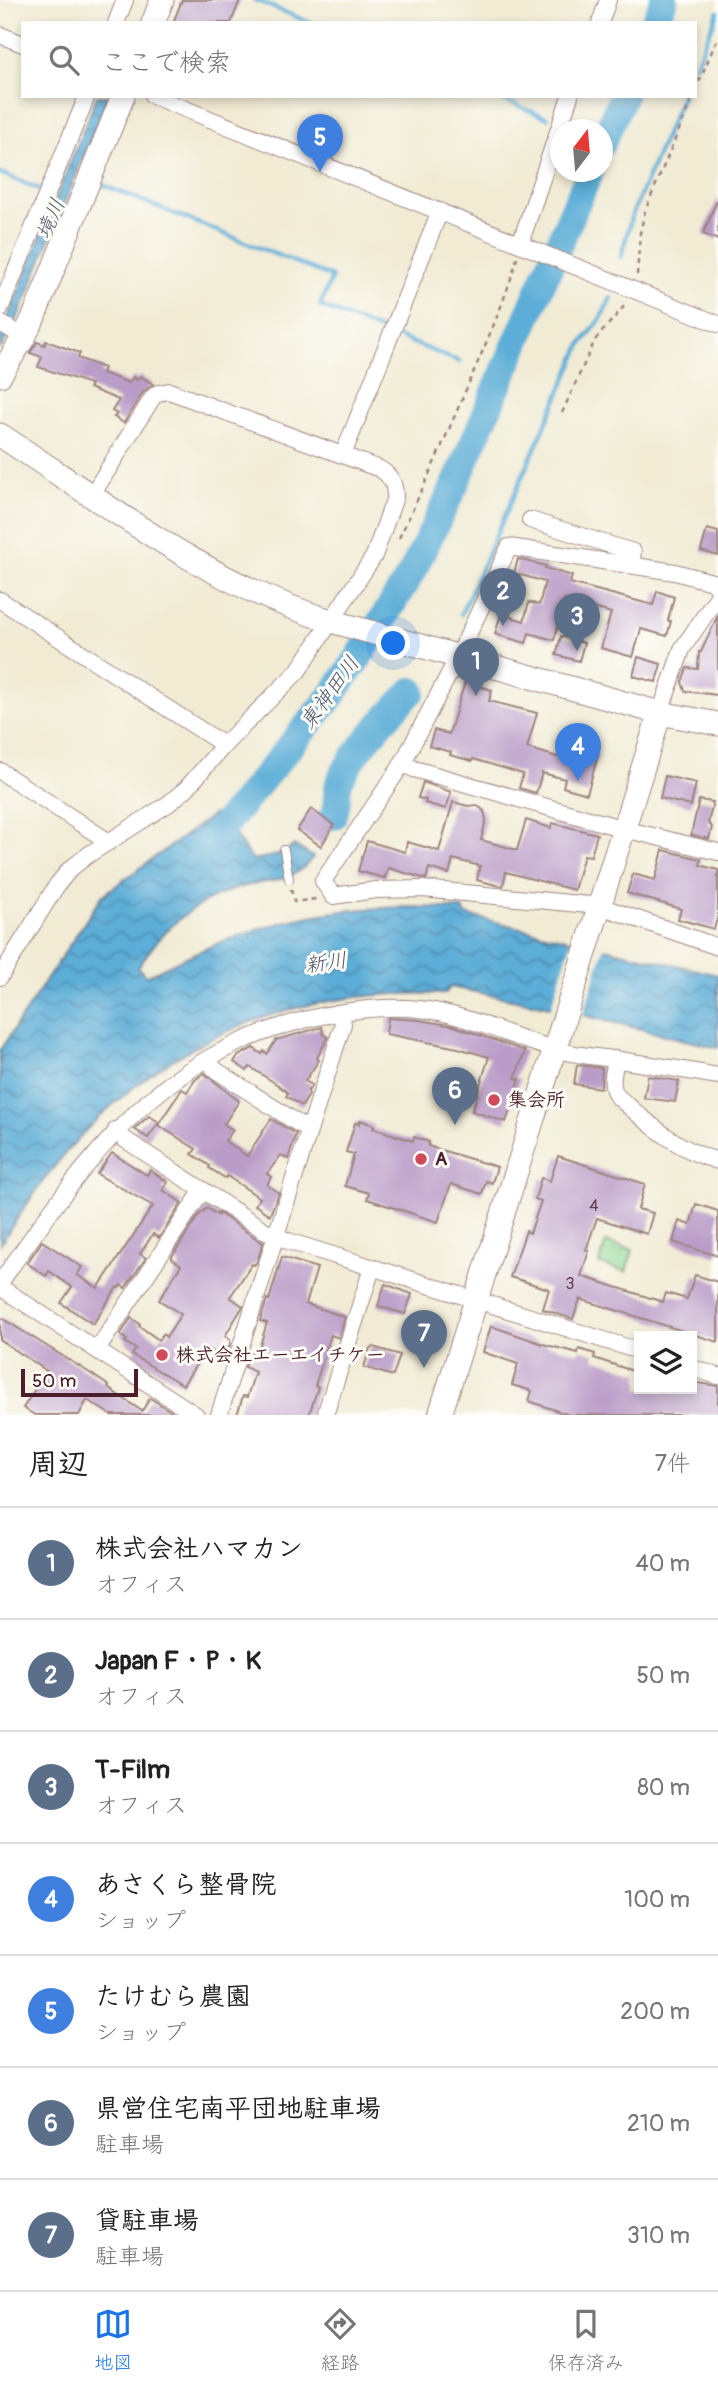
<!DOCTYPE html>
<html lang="ja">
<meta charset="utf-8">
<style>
:root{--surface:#fff;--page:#f2f2f2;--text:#222;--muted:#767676;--line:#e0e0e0;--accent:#1a73e8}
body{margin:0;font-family:Pangolin,"Klee One",sans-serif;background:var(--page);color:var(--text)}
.controls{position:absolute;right:21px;bottom:21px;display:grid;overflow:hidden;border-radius:0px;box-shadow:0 4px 10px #0003}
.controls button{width:63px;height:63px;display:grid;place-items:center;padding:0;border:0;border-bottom:2px solid var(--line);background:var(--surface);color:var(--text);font:35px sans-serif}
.compass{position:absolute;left:550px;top:119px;width:63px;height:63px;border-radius:50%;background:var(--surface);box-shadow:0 4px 10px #0003;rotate:16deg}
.scale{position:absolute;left:21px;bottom:18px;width:117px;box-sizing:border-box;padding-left:7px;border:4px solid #4a1f2b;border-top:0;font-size:19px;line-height:24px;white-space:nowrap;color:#4a1f2b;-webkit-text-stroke:5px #fdfcf7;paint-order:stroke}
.you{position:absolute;left:394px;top:644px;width:24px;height:24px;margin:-18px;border:5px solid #fff;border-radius:50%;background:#1a73e8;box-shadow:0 0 0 10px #1a73e833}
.badge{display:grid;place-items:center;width:46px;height:46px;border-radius:50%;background:var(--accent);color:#fff;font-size:23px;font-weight:700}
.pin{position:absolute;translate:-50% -58px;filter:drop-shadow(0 2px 4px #0008)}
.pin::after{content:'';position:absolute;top:37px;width:24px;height:21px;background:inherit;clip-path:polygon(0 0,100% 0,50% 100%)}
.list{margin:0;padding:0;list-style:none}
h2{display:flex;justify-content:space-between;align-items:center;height:91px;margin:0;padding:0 28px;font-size:30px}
h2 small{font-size:23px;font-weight:400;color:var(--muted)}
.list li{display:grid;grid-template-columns:46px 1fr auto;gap:21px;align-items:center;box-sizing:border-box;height:112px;padding:0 28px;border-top:2px solid var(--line)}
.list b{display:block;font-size:26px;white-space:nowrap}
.list p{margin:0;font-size:23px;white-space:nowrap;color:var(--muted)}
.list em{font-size:23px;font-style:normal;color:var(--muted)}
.icon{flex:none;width:38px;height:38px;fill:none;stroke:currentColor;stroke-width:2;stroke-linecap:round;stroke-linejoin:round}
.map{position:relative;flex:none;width:718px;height:1415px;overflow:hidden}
.search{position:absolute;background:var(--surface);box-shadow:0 4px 10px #0003;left:21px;right:21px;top:21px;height:77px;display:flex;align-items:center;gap:18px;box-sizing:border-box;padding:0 24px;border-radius:0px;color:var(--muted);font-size:26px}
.sheet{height:875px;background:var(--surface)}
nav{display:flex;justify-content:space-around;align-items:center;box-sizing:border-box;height:98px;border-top:2px solid var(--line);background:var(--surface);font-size:19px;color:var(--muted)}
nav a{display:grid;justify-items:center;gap:4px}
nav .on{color:var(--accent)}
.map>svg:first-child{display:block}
.park{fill:url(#park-tufts);stroke:#6d7c60;stroke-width:2}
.water{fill:url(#water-waves);stroke:#536681;stroke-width:2}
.pier{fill:#f1ebd4}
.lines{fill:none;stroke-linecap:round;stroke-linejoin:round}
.stream{stroke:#5cadd7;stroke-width:4.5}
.river{stroke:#5cadd7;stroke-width:28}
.building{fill:#ba9cc8}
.lane-casing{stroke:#9e8580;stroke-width:10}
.street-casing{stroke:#9e8580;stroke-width:18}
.secondary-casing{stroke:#9e8580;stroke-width:25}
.path{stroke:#9e8580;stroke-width:2.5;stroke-dasharray:5 5;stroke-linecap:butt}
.lane{stroke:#fff;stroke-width:8}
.street{stroke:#fff;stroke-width:16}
.secondary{stroke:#fff;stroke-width:23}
.poi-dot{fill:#d1495b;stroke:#fdfcf7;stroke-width:2.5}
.labels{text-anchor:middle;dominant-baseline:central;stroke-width:6;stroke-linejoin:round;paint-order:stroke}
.number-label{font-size:16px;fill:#663e52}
.poi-label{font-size:19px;font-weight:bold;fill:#4a1f2b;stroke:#fdfcf7;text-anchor:start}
.water-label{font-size:21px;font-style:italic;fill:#515870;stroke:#fdfcf7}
</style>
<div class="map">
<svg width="718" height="1415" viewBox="0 0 718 1415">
<defs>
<pattern id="park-tufts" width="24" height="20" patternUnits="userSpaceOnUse" patternTransform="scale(1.75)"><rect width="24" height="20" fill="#90d995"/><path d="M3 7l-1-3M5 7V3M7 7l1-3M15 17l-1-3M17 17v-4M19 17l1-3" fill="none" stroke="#7eba81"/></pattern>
<pattern id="water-waves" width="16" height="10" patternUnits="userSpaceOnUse" patternTransform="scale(1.75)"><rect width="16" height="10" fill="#5cadd7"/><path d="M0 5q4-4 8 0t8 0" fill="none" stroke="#4e8caf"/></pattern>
</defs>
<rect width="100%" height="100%" fill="#fdfcf7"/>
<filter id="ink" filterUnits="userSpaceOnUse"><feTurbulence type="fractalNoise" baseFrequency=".0143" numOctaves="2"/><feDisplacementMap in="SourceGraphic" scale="14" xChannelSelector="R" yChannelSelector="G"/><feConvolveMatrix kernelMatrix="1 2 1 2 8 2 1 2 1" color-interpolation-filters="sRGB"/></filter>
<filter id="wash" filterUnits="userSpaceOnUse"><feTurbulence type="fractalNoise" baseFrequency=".00686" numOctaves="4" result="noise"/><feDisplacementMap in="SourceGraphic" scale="28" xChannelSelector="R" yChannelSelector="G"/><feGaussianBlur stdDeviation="1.57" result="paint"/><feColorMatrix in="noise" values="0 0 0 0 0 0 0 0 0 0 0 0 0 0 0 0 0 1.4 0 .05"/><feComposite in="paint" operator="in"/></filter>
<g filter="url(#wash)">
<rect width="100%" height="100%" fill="#f1ebd4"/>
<path class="park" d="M606 1242 633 1250 626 1272 599 1264Z"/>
<g class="water">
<path d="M97 96H108L20 313 0 350V332L11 310Z"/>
<path d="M214 814 237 838 252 860C267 857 284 856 294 845L313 857C292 886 264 879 234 889 193 903 160 931 138 968L147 976C257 919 340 901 463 909L466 915 718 975V1048L542 1005 450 987 445 994C301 988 174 1033 76 1141 47 1172 24 1209 0 1244V1050L102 896Z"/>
</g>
<path class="pier" d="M573 937 605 945 582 1018 550 1010Z"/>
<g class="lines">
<g class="stream">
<path d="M255 0 311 23"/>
<path d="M695 66 718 12"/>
<path d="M494 96 548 118"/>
<path d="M0 173 44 191"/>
<path d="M98 183 332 277 320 306 387 333"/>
<path d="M621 257 632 215 682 96"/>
<path d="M396 336 460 362"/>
<path d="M461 614 581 345 601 318 611 298"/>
</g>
<g class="river">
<path d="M654 23 664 0"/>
<path d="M602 143 623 96"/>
<path d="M333 816C340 803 334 790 341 778 359 745 386 718 412 691"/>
<path d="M202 852 330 698 359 657 412 572 456 483 590 172"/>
</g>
</g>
<g id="blocks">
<g class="building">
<path d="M182 0H240L231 23H173Z"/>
<path d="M718 198V240L703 234Z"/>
<path d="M46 341 80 353 78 358 104 368 102 373 129 383 133 377 137 380 140 376 153 384 144 391 124 423 114 417 117 414 112 411 119 400 89 388 91 384 38 367 42 357 30 353 37 342 45 345Z"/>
<path d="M707 529 718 532V556L701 551Z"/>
<path d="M518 559 546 566 545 568 572 576 570 583 653 605 657 591 674 597 668 621H671L667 636 641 629 633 657 601 648 611 613 565 600 554 640 529 633 526 643 495 634 501 614 524 621 529 602 539 605 545 582 514 573Z"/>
<path d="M718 615V695L685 691 682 682 687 668 698 669 699 652H701Z"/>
<path d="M561 636 584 643 579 661 556 655Z"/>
<path d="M638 657 661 664 656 682 633 676Z"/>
<path d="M465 682 492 690 489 701 537 713 527 748 571 761 574 748 598 755 587 794 563 787 565 779 542 773 536 793 519 788 523 774 473 759 472 761 450 755 451 752 429 746 434 730 449 734Z"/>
<path d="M665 776 696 783 691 806 660 798Z"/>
<path d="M423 782 451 792 446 809 425 803 426 800 418 798Z"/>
<path d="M699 800 713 802 708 823 712 827 709 839 691 835Z"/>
<path d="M453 802 468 806 477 805 484 811 486 820 481 840 517 850 526 820 551 828 552 823 597 834 591 856 584 855 574 890 506 872 503 886 496 885 477 880 480 866 453 859 449 874 429 868 426 879 388 868 385 878 358 871 367 841 405 852 407 842 439 851Z"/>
<path d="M311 809 334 825 321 846 297 830Z"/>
<path d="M663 850 701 859 700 865 718 870V916L714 929 678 919 681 909 627 893 633 874 655 880Z"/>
<path d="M388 1018 419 1020 454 1026 525 1051 515 1078 520 1079 506 1122 472 1111 489 1057 458 1048 386 1034Z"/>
<path d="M322 1027 323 1034 328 1037 317 1058 319 1060 305 1081 312 1085 308 1091 309 1095 302 1106 286 1096 288 1093 278 1085 250 1067 247 1071 234 1062 238 1056 253 1048 262 1054 264 1051 267 1054 276 1040Z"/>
<path d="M577 1065 602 1068 601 1088 574 1084Z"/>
<path d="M204 1073 239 1101 224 1124 233 1130 225 1141 247 1156 271 1119 296 1134 288 1159 281 1155 267 1174 271 1177 267 1185 279 1193 270 1215 255 1205 260 1198 227 1176 225 1178 209 1168 210 1166 192 1154 196 1149 158 1125 182 1089 187 1092 195 1080Z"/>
<path d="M648 1076 679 1081 675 1102 644 1098Z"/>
<path d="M149 1116 159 1122 148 1138 134 1129Z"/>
<path d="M360 1120 374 1125 373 1128 413 1141 414 1137 429 1142 428 1146 497 1167 492 1183 486 1181 482 1194 451 1184 438 1222 367 1199 369 1193 345 1186 354 1154 346 1152 355 1123 359 1124Z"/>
<path d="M112 1153 147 1175 150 1170 168 1182 163 1190 182 1203 159 1238 153 1234 140 1254 146 1258 125 1288 121 1285 119 1288 117 1287 93 1324 61 1303 72 1287 49 1271 46 1276 27 1263 42 1241 82 1267 77 1275 98 1288 153 1206 97 1174Z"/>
<path d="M558 1156 645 1184 638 1209 653 1213 647 1234 597 1218 586 1250 589 1251 581 1276 663 1302 666 1293 687 1299 695 1275 718 1282V1342L580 1299 573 1319 543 1309 549 1289 510 1277 526 1231 530 1233 541 1201 535 1199 541 1178 550 1181Z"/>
<path d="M696 1204 718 1211V1256L673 1242 679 1221 690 1225Z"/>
<path d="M207 1208 218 1215 219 1213 263 1243 257 1262 254 1265 252 1264 230 1297 243 1306 225 1336 230 1340V1345L222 1358 207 1348 183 1385 132 1355 136 1349 125 1342 127 1340 120 1335 131 1318 140 1324 139 1326 159 1340 163 1334 166 1337 181 1314 159 1300 181 1265 171 1258 199 1215Z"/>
<path d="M282 1257 317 1268 306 1304 345 1317 339 1338 331 1335 315 1386 318 1387 309 1415H237L243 1396 247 1397 255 1372 245 1367 250 1353 257 1355 267 1323 260 1321 267 1299 269 1300Z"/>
<path d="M385 1284 412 1294 405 1314 378 1306Z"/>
<path d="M0 1317 90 1373 109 1386 108 1388 142 1411 150 1398 177 1415H111L87 1400 79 1415H35L23 1408 47 1371 0 1340Z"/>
<path d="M491 1326 543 1344 578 1353 579 1349 595 1354 594 1358 639 1373V1389H692V1382L718 1386V1415H569L529 1401 532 1391 512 1385 518 1364 483 1352Z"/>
<path d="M373 1347 400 1355 393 1376 364 1367 370 1348Z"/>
</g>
</g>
</g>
<g filter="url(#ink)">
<use href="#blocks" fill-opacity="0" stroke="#9e8580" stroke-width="2"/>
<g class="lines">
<g class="lane-casing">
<path id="lane" d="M284 850 289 879"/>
</g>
<g class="street-casing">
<g id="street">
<path d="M116 23 125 0"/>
<path d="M600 23 608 0"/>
<path d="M0 35 23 44"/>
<path d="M153 96 718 324"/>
<path d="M520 244 570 96"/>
<path d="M0 309 87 96"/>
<path d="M0 323 24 337"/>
<path d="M343 455 440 211"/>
<path d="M530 520 633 552 631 565"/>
<path d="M718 587 712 582 675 572 509 547 458 657 401 766 323 881 333 896 376 890 423 889 600 906 718 947"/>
<path d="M0 600 224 745"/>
<path d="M660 713 682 649 718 596"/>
<path d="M402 763 414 769 624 829 718 852"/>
<path d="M0 771 109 842"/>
<path d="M0 977 57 885 70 869 88 855 168 804 186 789 224 745 298 671 374 556 395 497C395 484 391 476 380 469L169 391 158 393 153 397 92 495"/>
<path d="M209 1059 214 1069 299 1124 310 1128"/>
<path d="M616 1059C614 1072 609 1085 617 1096 648 1123 677 1150 718 1161"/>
<path d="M116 1130 124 1139 264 1230 288 1241 639 1351"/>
<path d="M0 1283C82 1165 155 1057 304 1020 342 1011 380 1005 419 1009 471 1014 516 1041 566 1052 583 1056 601 1057 619 1060 652 1065 685 1070 718 1076"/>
<path d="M0 1287 196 1415"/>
<path d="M97 1350 203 1190"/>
<path d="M692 1368 718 1376"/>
<path d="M219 1415 343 1024 341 1013"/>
<path d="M325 1415 372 1268"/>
</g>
</g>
<g class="secondary-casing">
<g id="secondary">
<path d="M153 23 162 0"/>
<path d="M0 375 24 337 33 319 123 96"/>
<path d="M0 435C106 504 209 584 331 621L660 713 718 724"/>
<path d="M440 1415 660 713"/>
</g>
</g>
<g class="path">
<path d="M695 91 718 37"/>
<path d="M637 275 640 233 645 211 693 96"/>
<path d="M562 413 595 340 626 304"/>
<path d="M399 538C425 485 448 432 471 378 488 338 506 299 517 258"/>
<path d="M291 889 294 902 316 899"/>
</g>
<use href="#lane" class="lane"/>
<use href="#street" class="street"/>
<use href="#secondary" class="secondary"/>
</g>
</g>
<g class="poi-dot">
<circle cx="494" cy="1100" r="7"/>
<circle cx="421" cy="1159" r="7"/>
<circle cx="162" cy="1355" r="7"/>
</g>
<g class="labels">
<g class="number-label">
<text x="594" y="1206">4</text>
<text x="570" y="1284">3</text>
</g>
<g class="poi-label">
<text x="508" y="1100">集会所</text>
<text x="435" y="1159">A</text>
<text x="176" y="1355">株式会社エーエイチケー</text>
</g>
<g class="water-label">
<text transform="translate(51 219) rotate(-67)">境川</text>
<text transform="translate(330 693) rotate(-54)">東神田川</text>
<text transform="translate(326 963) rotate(-8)">新川</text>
</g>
</g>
</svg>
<div class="controls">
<button><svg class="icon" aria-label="layers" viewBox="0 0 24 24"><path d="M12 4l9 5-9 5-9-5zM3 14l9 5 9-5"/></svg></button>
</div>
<svg class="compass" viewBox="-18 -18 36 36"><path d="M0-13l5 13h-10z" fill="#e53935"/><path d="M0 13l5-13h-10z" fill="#767676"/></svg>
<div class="scale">50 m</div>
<div class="you"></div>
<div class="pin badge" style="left:476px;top:696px;background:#5c6f8a">1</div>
<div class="pin badge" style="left:503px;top:626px;background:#5c6f8a">2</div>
<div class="pin badge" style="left:577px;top:651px;background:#5c6f8a">3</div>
<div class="pin badge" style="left:578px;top:781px;background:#3f7fe0">4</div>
<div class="pin badge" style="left:320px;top:172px;background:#3f7fe0">5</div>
<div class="pin badge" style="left:455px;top:1125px;background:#5c6f8a">6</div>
<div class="pin badge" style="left:424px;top:1368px;background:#5c6f8a">7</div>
<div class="search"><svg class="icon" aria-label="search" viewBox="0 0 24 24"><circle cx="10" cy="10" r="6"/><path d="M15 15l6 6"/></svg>ここで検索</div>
</div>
<section class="sheet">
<h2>周辺<small>7件</small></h2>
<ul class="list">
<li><span class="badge" style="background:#5c6f8a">1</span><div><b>株式会社ハマカン</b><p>オフィス</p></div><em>40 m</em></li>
<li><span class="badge" style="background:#5c6f8a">2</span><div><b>Japan F・P・K</b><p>オフィス</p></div><em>50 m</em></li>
<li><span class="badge" style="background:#5c6f8a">3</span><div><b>T-Film</b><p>オフィス</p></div><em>80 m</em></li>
<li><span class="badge" style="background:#3f7fe0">4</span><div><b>あさくら整骨院</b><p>ショップ</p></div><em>100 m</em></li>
<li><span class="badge" style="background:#3f7fe0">5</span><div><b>たけむら農園</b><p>ショップ</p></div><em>200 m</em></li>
<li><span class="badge" style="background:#5c6f8a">6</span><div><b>県営住宅南平団地駐車場</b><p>駐車場</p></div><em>210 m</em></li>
<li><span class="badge" style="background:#5c6f8a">7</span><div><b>貸駐車場</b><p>駐車場</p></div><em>310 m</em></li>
</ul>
</section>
<nav>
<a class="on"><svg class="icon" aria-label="map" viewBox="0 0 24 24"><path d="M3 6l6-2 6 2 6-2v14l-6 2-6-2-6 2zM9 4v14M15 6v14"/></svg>地図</a>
<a><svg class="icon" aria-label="directions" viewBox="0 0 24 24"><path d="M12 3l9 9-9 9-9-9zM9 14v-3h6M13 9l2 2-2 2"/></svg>経路</a>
<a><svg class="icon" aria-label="saved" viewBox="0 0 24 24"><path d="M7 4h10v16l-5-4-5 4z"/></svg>保存済み</a>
</nav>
